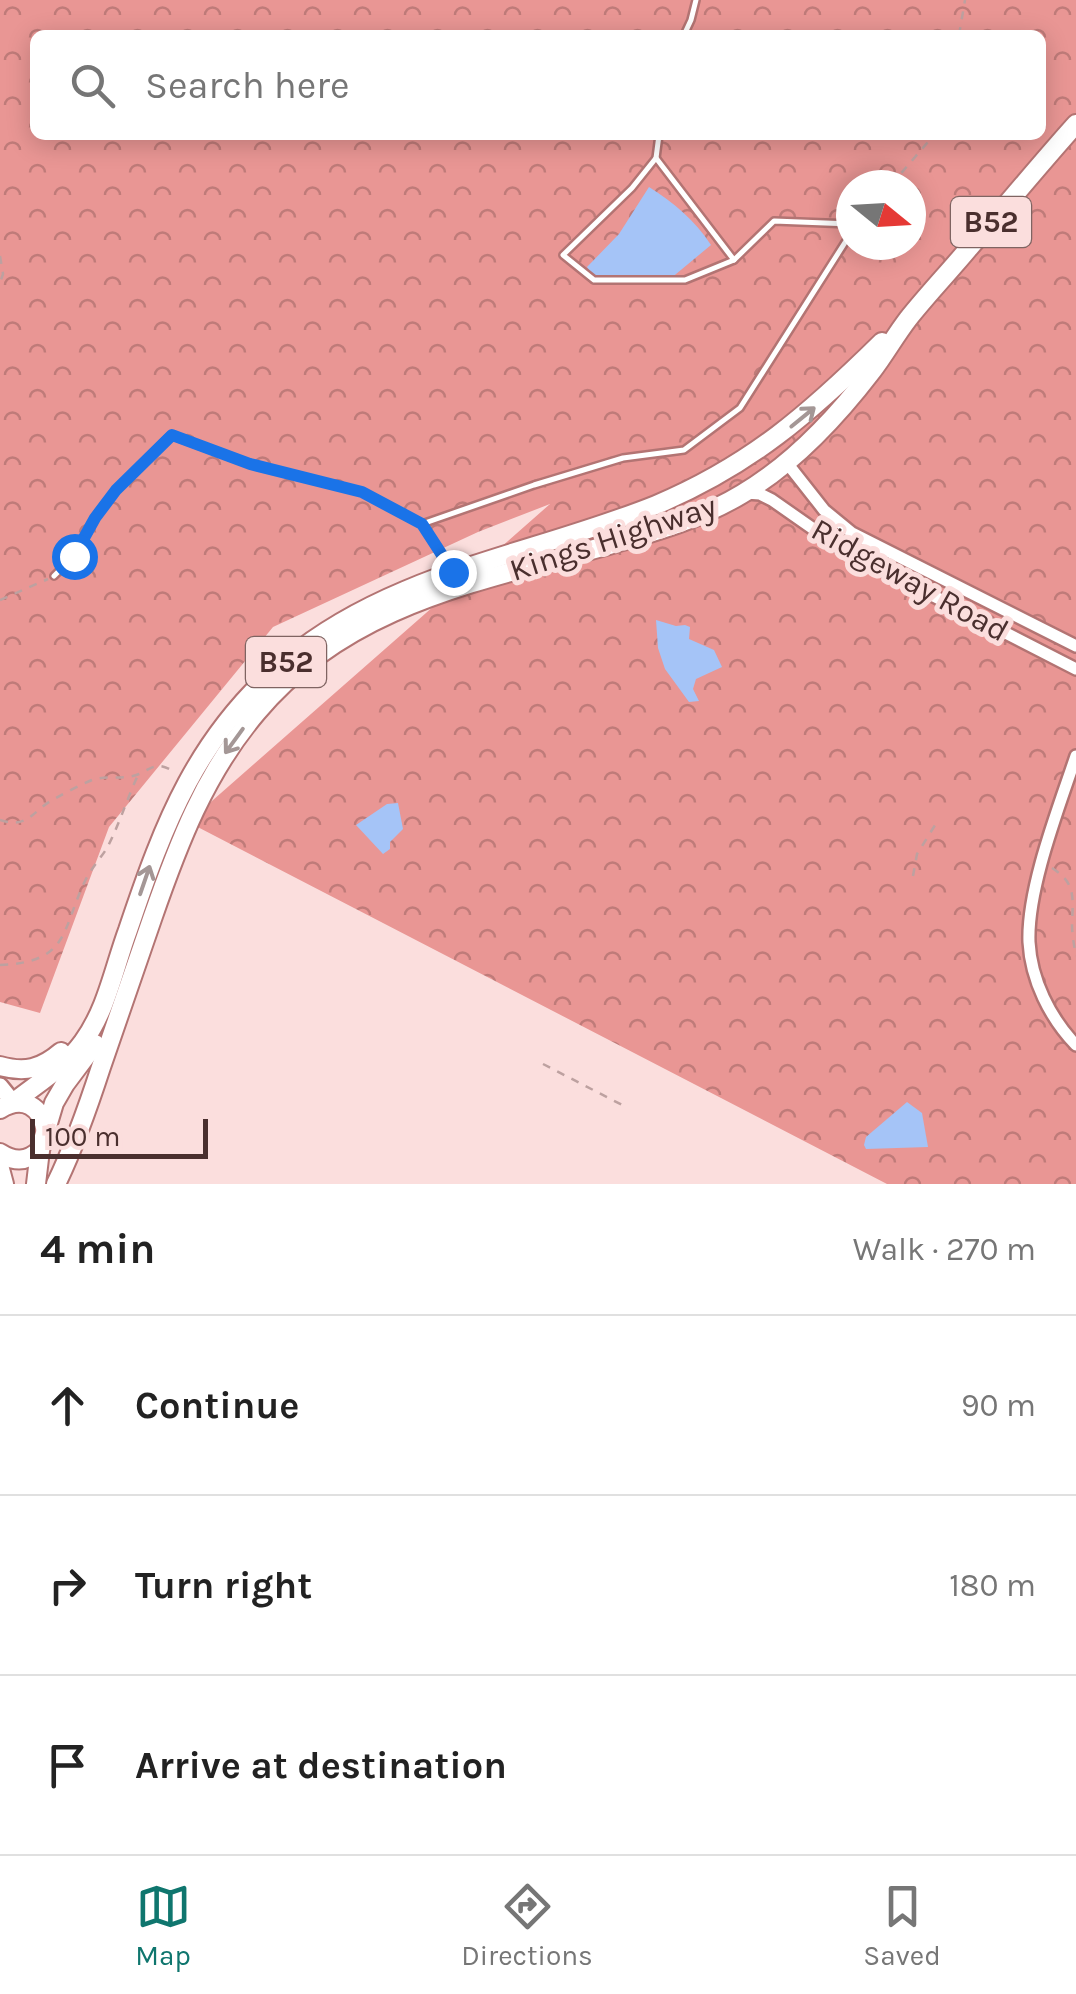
<!DOCTYPE html>
<meta charset="utf-8">
<style>
:root{--surface:#fff;--page:#f6f6f6;--text:#222;--muted:#767676;--line:#e0e0e0;--accent:#0f766e}
body{margin:0;font-family:Karla,sans-serif;background:var(--page);color:var(--text)}
.compass{position:absolute;left:836px;top:170px;width:90px;height:90px;border-radius:50%;background:var(--surface);box-shadow:0 5px 25px #0003;rotate:108deg}
.scale{position:absolute;left:30px;bottom:25px;width:178px;box-sizing:border-box;padding-left:10px;border:5px solid #4a2f2e;border-top:0;font-size:28px;line-height:35px;white-space:nowrap;color:#4a2f2e;-webkit-text-stroke:8px #fbdedd;paint-order:stroke}
.stop{position:absolute;width:30px;height:30px;margin:-22px;border:8px solid #1a73e8;border-radius:50%;background:#fff}
.stop.end{background:#1a73e8;border-color:#fff;box-shadow:0 2px 10px #0008}
.list{margin:0;padding:0;list-style:none}
h2{display:flex;justify-content:space-between;align-items:center;height:130px;margin:0;padding:0 40px;font-size:42px}
h2 small{font-size:32px;font-weight:400;color:var(--muted)}
.list li{display:grid;grid-template-columns:65px 1fr auto;gap:30px;align-items:center;box-sizing:border-box;height:180px;padding:0 40px;border-top:2px solid var(--line)}
.list b{display:block;font-size:38px;white-space:nowrap}
.list em{font-size:32px;font-style:normal;color:var(--muted)}
.icon{flex:none;width:55px;height:55px;fill:none;stroke:currentColor;stroke-width:2;stroke-linecap:round;stroke-linejoin:round}
.map{position:relative;flex:none;width:1076px;height:1184px;overflow:hidden}
.search{position:absolute;background:var(--surface);box-shadow:0 5px 25px #0003;left:30px;right:30px;top:30px;height:110px;display:flex;align-items:center;gap:25px;box-sizing:border-box;padding:0 35px;border-radius:15px;color:var(--muted);font-size:38px}
.sheet{height:670px;background:var(--surface)}
nav{display:flex;justify-content:space-around;align-items:center;box-sizing:border-box;height:140px;border-top:2px solid var(--line);background:var(--surface);font-size:28px;color:var(--muted)}
nav a{display:grid;justify-items:center;gap:5px}
nav .on{color:var(--accent)}
.map>svg:first-child{display:block}
.forest{fill:url(#forest-crowns);fill-rule:evenodd}
.water{fill:#a5c4f7}
.lines{fill:none;stroke-linecap:round;stroke-linejoin:round}
.service-casing{stroke:#b37473;stroke-width:10}
.minor-casing{stroke:#b37473;stroke-width:16}
.secondary-casing{stroke:#b37473;stroke-width:20}
.trunk-casing{stroke:#b37473;stroke-width:22}
.path{stroke:#bda1a0;stroke-width:2.5;stroke-dasharray:8 8;stroke-linecap:butt}
.service{stroke:#fff;stroke-width:5}
.minor{stroke:#fff;stroke-width:11}
.secondary{stroke:#fff;stroke-width:15}
.trunk{stroke:#fff;stroke-width:18}
.oneway{stroke:#a49796}
.route{stroke:#1a73e8;stroke-width:12}
.labels{text-anchor:middle;dominant-baseline:central;stroke-width:10;stroke-linejoin:round;paint-order:stroke}
.shield{fill:#fbdedd;stroke:#7f6462;stroke-width:2.5}
.shield-label{font-size:30px;font-weight:bold;fill:#4a2f2e}
.street-label{font-size:32px;fill:#4a2f2e;stroke:#fbdedd}
</style>
<div class="map">
<svg width="1076" height="1184" viewBox="0 0 1076 1184">
<defs>
<pattern id="forest-crowns" width="20" height="18" patternUnits="userSpaceOnUse" patternTransform="scale(2.5)"><rect width="20" height="18" fill="#e99694"/><path d="M2 6a3 3 0 1 1 6 0M12 15a3 3 0 1 1 6 0" fill="none" stroke="#bf7b79"/></pattern>
</defs>
<rect width="100%" height="100%" fill="#fbdedd"/>
<path class="forest" d="M0 0H1076V1184H887L188 822 550 504 478 532 273 627 109 827 40 1013 0 1002ZM35 35H1041V135H35ZM851 185H911V245H851Z"/>
<g class="water">
<path d="M649 187C674 203 695 220 711 245L664 284H598L587 267 619 234Z"/>
<path d="M656 620 676 626 685 625 690 627 689 639 714 650 722 667 696 679 693 689 699 701 689 702 665 669 658 648Z"/>
<path d="M398 803 403 829 390 842V849L383 854 356 825 387 804Z"/>
<path d="M907 1102 922 1113 928 1147 866 1149 864 1145 866 1137Z"/>
</g>
<g class="lines">
<g class="service-casing">
<g id="service">
<path d="M684 35 691 20 696 0"/>
<path d="M659 135 656 158 632 188 563 255 594 280H685L734 260 774 221 851 224"/>
<path d="M656 158 734 260"/>
<path d="M422 524 534 485 623 458 684 450 740 408 851 233"/>
<path d="M54 576 74 556 95 517 116 490 171 435 250 464 362 492 422 524 451 570"/>
</g>
</g>
<g class="minor-casing">
<g id="minor">
<path d="M787 463 824 510 852 533 1076 646"/>
<path d="M746 493 760 494 772 500 842 549 1076 669"/>
<path d="M1076 756C1059 807 1027 888 1029 942 1031 980 1050 1018 1076 1045"/>
</g>
</g>
<g class="secondary-casing">
<path id="secondary" d="M0 1086 13 1102"/>
</g>
<g class="trunk-casing">
<g id="trunk">
<path d="M0 1066C25 1073 41 1069 61 1052"/>
<path d="M14 1102C38 1083 65 1067 83 1042 107 1009 114 968 128 930 164 823 197 735 287 660 393 572 532 555 656 505 751 465 810 413 882 342"/>
<path d="M0 1109C23 1095 42 1106 46 1132"/>
<path d="M0 1153C14 1162 27 1162 40 1150"/>
<path d="M0 1169 4 1184"/>
<path d="M36 1184 40 1150 54 1103 65 1084 95 1044"/>
<path d="M56 1184C74 1147 88 1107 101 1067 118 1018 135 969 152 919 178 844 205 773 257 712 351 600 487 581 619 542 661 530 704 517 742 494 793 464 836 418 872 371 885 354 895 336 908 319 927 295 949 272 969 248 1005 207 1040 164 1076 124"/>
</g>
</g>
<g class="path">
<path d="M959 35 965 0"/>
<path d="M891 185 934 135"/>
<path d="M0 256 3 274 0 283"/>
<path d="M0 600 48 579"/>
<path d="M0 820C29 830 33 809 56 798 67 792 80 785 92 780 106 775 126 780 139 774 155 766 157 762 175 772"/>
<path d="M1052 868C1076 883 1073 897 1072 924 1072 935 1074 945 1076 956"/>
<path d="M913 876 917 854 937 822"/>
<path d="M0 965C70 962 61 931 85 881 91 869 100 859 107 848 119 825 127 799 138 775"/>
<path d="M543 1064 628 1108"/>
</g>
<use href="#service" class="service"/>
<use href="#minor" class="minor"/>
<use href="#secondary" class="secondary"/>
<use href="#trunk" class="trunk"/>
</g>
<defs><path id="oneway-shaft" d="M-6 0H5M1.5-3L5.5 0L1.5 3" fill="none" stroke-width="1.6" stroke-linecap="round" stroke-linejoin="round" transform="scale(2.5)"/></defs>
<g class="oneway">
<use href="#oneway-shaft" transform="translate(803 417) rotate(-39)"/>
<use href="#oneway-shaft" transform="translate(234 741) rotate(126)"/>
<use href="#oneway-shaft" transform="translate(145 880) rotate(-71)"/>
</g>
<g class="lines">
<path class="route" d="M74 556 95 518 116 490 172 435 250 464 362 492 422 524 453 572"/>
</g>
<g class="labels">
<g class="shield">
<rect x="951" y="197" width="80" height="50" rx="8"/>
<rect x="246" y="637" width="80" height="50" rx="8"/>
</g>
<g class="shield-label">
<text x="991" y="222">B52</text>
<text x="286" y="662">B52</text>
</g>
<g class="street-label">
<text transform="translate(613 538) rotate(-18)">Kings Highway</text>
<text transform="translate(910 580) rotate(29)">Ridgeway Road</text>
</g>
</g>
</svg>
<svg class="compass" viewBox="-18 -18 36 36"><path d="M0-13l5 13h-10z" fill="#e53935"/><path d="M0 13l5-13h-10z" fill="#767676"/></svg>
<div class="scale">100 m</div>
<div class="stop" style="left:74px;top:556px"></div>
<div class="stop end" style="left:453px;top:572px"></div>
<div class="search"><svg class="icon" aria-label="search" viewBox="0 0 24 24"><circle cx="10" cy="10" r="6"/><path d="M15 15l6 6"/></svg>Search here</div>
</div>
<section class="sheet">
<h2>4 min<small>Walk · 270 m</small></h2>
<ul class="list">
<li><svg class="icon" aria-label="ahead" viewBox="0 0 24 24"><path d="M12 20V5M6 11l6-6 6 6"/></svg><div><b>Continue</b></div><em>90 m</em></li>
<li><svg class="icon" aria-label="right" viewBox="0 0 24 24"><path d="M7 20v-9h11M14 6l5 5-5 5"/></svg><div><b>Turn right</b></div><em>180 m</em></li>
<li><svg class="icon" aria-label="arrive" viewBox="0 0 24 24"><path d="M6 21V4h12l-3 4 3 4H6"/></svg><div><b>Arrive at destination</b></div></li>
</ul>
</section>
<nav>
<a class="on"><svg class="icon" aria-label="map" viewBox="0 0 24 24"><path d="M3 6l6-2 6 2 6-2v14l-6 2-6-2-6 2zM9 4v14M15 6v14"/></svg>Map</a>
<a><svg class="icon" aria-label="directions" viewBox="0 0 24 24"><path d="M12 3l9 9-9 9-9-9zM9 14v-3h6M13 9l2 2-2 2"/></svg>Directions</a>
<a><svg class="icon" aria-label="saved" viewBox="0 0 24 24"><path d="M7 4h10v16l-5-4-5 4z"/></svg>Saved</a>
</nav>
